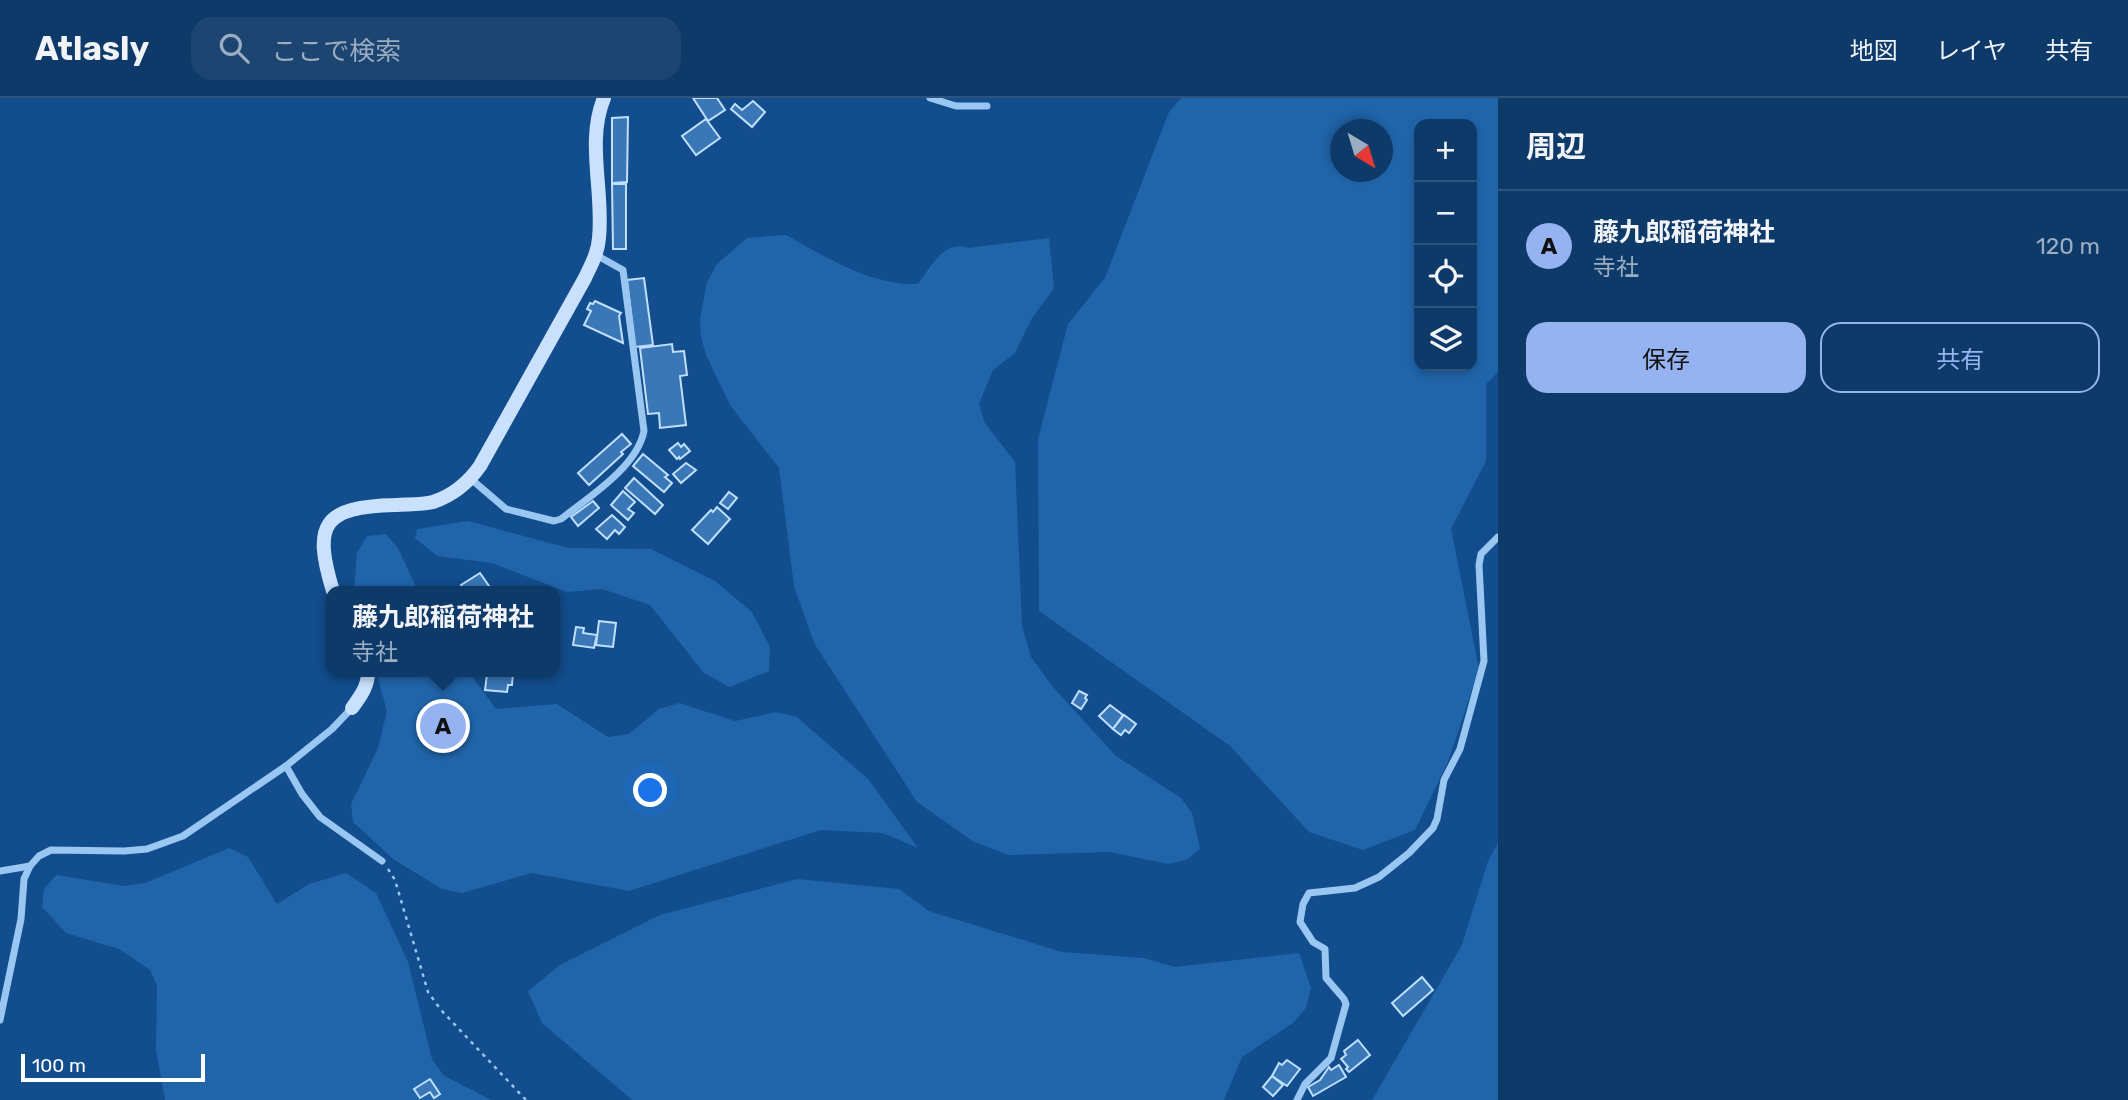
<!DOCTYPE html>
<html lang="ja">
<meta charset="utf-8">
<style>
:root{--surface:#0e3a6a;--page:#1c4572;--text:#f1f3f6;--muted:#9badc1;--line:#2e547e;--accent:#95b2f1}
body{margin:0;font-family:Rubik,"Noto Sans JP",sans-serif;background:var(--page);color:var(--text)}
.controls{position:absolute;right:21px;top:21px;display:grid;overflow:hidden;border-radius:14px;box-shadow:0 4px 10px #0003}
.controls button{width:63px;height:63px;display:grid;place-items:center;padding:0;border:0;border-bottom:2px solid var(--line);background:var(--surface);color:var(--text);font:35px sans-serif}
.compass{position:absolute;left:1330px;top:21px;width:63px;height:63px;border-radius:50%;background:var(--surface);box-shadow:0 4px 10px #0003;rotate:142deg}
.scale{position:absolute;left:21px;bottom:18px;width:184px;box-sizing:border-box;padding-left:7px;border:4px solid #fff;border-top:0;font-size:19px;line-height:24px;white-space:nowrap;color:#fff;-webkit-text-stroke:5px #124d8d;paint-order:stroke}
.you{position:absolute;left:651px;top:693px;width:24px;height:24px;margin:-18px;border:5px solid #fff;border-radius:50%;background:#1a73e8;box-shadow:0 0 0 10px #1a73e833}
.badge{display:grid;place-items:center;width:46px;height:46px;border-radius:50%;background:var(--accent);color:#111;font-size:23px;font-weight:700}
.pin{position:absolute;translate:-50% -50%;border:4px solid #fff;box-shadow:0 2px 7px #0006}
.popup{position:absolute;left:326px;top:488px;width:234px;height:91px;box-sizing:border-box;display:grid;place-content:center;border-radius:14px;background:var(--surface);filter:drop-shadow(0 2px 5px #0005);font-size:23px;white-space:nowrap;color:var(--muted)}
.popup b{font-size:26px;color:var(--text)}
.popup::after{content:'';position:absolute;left:50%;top:100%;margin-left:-14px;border:14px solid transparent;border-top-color:var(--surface)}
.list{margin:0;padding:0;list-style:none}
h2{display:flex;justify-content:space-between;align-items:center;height:91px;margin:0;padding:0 28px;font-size:30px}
h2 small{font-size:23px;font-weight:400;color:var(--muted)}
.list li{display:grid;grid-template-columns:46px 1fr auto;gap:21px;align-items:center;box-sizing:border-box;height:112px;padding:0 28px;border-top:2px solid var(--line)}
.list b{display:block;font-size:26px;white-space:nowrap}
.list p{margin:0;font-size:23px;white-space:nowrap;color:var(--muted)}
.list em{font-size:23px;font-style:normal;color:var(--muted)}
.actions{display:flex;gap:14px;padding:21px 28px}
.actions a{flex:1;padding:16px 0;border:2px solid var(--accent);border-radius:21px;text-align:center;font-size:24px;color:var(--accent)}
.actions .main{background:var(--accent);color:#111}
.icon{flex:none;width:38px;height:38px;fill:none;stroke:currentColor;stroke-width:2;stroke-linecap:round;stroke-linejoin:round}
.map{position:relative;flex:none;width:1498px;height:1002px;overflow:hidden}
header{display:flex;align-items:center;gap:42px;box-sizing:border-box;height:98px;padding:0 35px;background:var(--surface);border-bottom:2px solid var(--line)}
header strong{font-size:33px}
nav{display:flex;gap:38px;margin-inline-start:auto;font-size:24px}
.search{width:490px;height:63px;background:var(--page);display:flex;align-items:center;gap:18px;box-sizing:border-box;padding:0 24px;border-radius:21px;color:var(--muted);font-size:26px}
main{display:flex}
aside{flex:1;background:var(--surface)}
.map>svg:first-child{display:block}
.green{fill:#2065aa;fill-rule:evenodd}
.building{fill:#3a77b7;stroke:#c1dffd;stroke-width:2}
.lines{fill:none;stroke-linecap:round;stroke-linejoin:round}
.path{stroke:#9ac6f2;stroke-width:2.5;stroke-dasharray:3.5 5;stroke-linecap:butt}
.street{stroke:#9ac6f2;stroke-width:7}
.secondary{stroke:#c9e1fc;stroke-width:14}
</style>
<header>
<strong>Atlasly</strong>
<div class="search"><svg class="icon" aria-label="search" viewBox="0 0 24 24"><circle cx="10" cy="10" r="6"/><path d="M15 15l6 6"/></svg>ここで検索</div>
<nav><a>地図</a><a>レイヤ</a><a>共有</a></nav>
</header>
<main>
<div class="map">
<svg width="1498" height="1002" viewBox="0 0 1498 1002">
<rect width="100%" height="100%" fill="#124d8d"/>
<g class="green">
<path d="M1181 0H1498V274L1486 286V363L1451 431 1479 571 1448 664 1415 732 1363 752 1309 734 1230 648 1039 513 1038 341 1068 226 1105 180 1169 14ZM1419 26H1472V268H1419ZM1340 32H1382V74H1340Z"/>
<path d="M786 137C826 159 871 188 918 186 930 170 944 141 968 150L1049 140 1054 190 1032 220 1015 255 993 272 979 306 985 325 1015 364 1022 528 1031 559 1052 588 1116 658 1181 700 1192 715 1200 751 1186 762 1168 766 1109 754 1009 757 974 744 917 704 814 545 794 488 779 370 730 307 706 257 701 239 700 221 707 184 717 166 747 140Z"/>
<path d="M468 423 568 450 651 451 715 483 752 514 770 549 769 573 730 589 704 575 650 507 602 491 567 494 492 465 437 458 415 440 417 431Z"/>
<path d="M386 436 398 450 418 493H354L357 455 367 438Z"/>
<path d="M376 574H469L496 611 557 606 608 639 629 636 659 611 679 605 735 623 776 614 797 619 868 681 918 750 883 735 821 732 629 793 532 775 462 795 442 791 393 761 353 724 351 706 378 650 387 613Z"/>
<path d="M1498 745V1002H1372L1462 847 1488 763Z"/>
<path d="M229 750 248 759 277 806 309 786 346 775 376 795 408 864 432 961 443 977 491 1002H165L156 952 157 888 150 872 119 851 66 835 42 809 44 791 56 777 124 788 145 785Z"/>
<path d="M797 781 899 791 929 813 1062 854 1144 860 1175 869 1299 855 1311 890 1306 910 1293 925 1242 959 1224 1002H632L542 925 528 893 560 867 660 817Z"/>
</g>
<g class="building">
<path d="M693 0H717L725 12 708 23Z"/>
<path d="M753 3 765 14 752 29 731 11 735 6 742 12Z"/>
<path d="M628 19 627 84 612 85V20Z"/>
<path d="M706 21 720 40 696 57 682 38Z"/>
<path d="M612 86H626V151H613Z"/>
<path d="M644 180 653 247 635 249 627 182Z"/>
<path d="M595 203 621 215 619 218 623 245 584 227 591 213 587 211 590 205 593 206Z"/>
<path d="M672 246 673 254 684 253 687 277 680 278 686 327 660 330 659 315 648 316 640 250Z"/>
<path d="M622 336 631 346 621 354 623 356 589 387 578 375Z"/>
<path d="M678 345 681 349 684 346 690 353 680 361 679 359 677 361 669 352Z"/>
<path d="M643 356 668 377 665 379 672 385 664 394 633 368Z"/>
<path d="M686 365 696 372 681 385 673 376Z"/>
<path d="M634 380 663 407 655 416 625 390Z"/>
<path d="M623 393 635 404 628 411 634 415 628 422 611 407Z"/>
<path d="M729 394 737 400 728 411 720 405Z"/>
<path d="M593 403 599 410 578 428 571 419Z"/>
<path d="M717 409 730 421 708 446 692 432 711 412 713 414Z"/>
<path d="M612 417 625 429 619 436 615 432 607 441 596 431Z"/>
<path d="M480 475 489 488 481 493H465L461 487Z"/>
<path d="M599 523 616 525 613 549 596 547Z"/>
<path d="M576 529 584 530 583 535 597 537 594 550 573 547Z"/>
<path d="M494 574H513L512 587H508L507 594 485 592 487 576 494 577Z"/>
<path d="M1079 593 1087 597 1085 600 1087 602 1081 611 1072 605Z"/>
<path d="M1110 607 1123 617 1113 631 1099 618Z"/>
<path d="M1124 617 1136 626 1129 635 1125 632 1121 637 1113 631Z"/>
<path d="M435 620 452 626 451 632 445 631 444 635 434 634V631H432Z"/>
<path d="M1422 879 1433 892 1403 918 1392 905Z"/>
<path d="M1358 942 1370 957 1349 974 1346 971 1348 969 1341 961 1346 957 1344 953Z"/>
<path d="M1287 962 1300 971 1287 988 1272 978 1279 965 1282 967Z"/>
<path d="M1339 967 1346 979 1313 998 1308 989 1320 982 1329 969 1331 972Z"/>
<path d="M1272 978 1283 987 1273 998 1263 989Z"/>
<path d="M430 981 440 996 434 1000 430 994 420 1000 414 991Z"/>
</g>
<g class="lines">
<path class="path" d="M388 771 395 782 428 894 441 912 526 1002"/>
<g class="street">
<path d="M930 0 956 8H987"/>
<path d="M471 381 506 411 554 423 561 421C589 399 637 369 644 333L623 172 596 157"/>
<path d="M286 668 302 696 320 719 382 763"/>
<path d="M0 773 30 768"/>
<path d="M0 922 21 821 24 781 30 768 39 758 51 752 124 753 147 751 183 738 286 668 332 631 352 610"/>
<path d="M1297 1002 1305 986 1331 960 1346 906 1344 901 1326 880 1325 851 1313 844 1300 824 1303 806 1309 795 1355 790 1379 779 1409 755 1433 730 1437 721 1444 682 1460 651 1484 563 1479 467 1481 456 1498 439"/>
</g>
<g class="secondary">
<path d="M333 493C312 425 324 409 395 407 407 406 421 407 433 404 454 397 468 385 480 368L585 180C591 167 598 155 599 140 604 94 586 43 604 0"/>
<path d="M352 610C360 599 368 589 368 574"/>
</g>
</g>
</svg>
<div class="controls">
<button>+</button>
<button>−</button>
<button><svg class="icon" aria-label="locate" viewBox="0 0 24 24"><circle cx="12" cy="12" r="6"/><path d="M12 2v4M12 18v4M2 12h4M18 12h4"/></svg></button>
<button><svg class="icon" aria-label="layers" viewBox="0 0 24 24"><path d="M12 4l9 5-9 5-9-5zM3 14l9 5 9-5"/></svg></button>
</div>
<svg class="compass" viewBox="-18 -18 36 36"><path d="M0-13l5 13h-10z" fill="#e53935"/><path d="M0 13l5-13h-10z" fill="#9badc1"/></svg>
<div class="scale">100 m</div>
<div class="you"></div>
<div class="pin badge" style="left:443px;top:628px">A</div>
<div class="popup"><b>藤九郎稲荷神社</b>寺社</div>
</div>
<aside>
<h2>周辺<small></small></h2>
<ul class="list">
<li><span class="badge">A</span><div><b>藤九郎稲荷神社</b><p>寺社</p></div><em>120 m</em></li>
</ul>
<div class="actions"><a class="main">保存</a><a>共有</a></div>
</aside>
</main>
